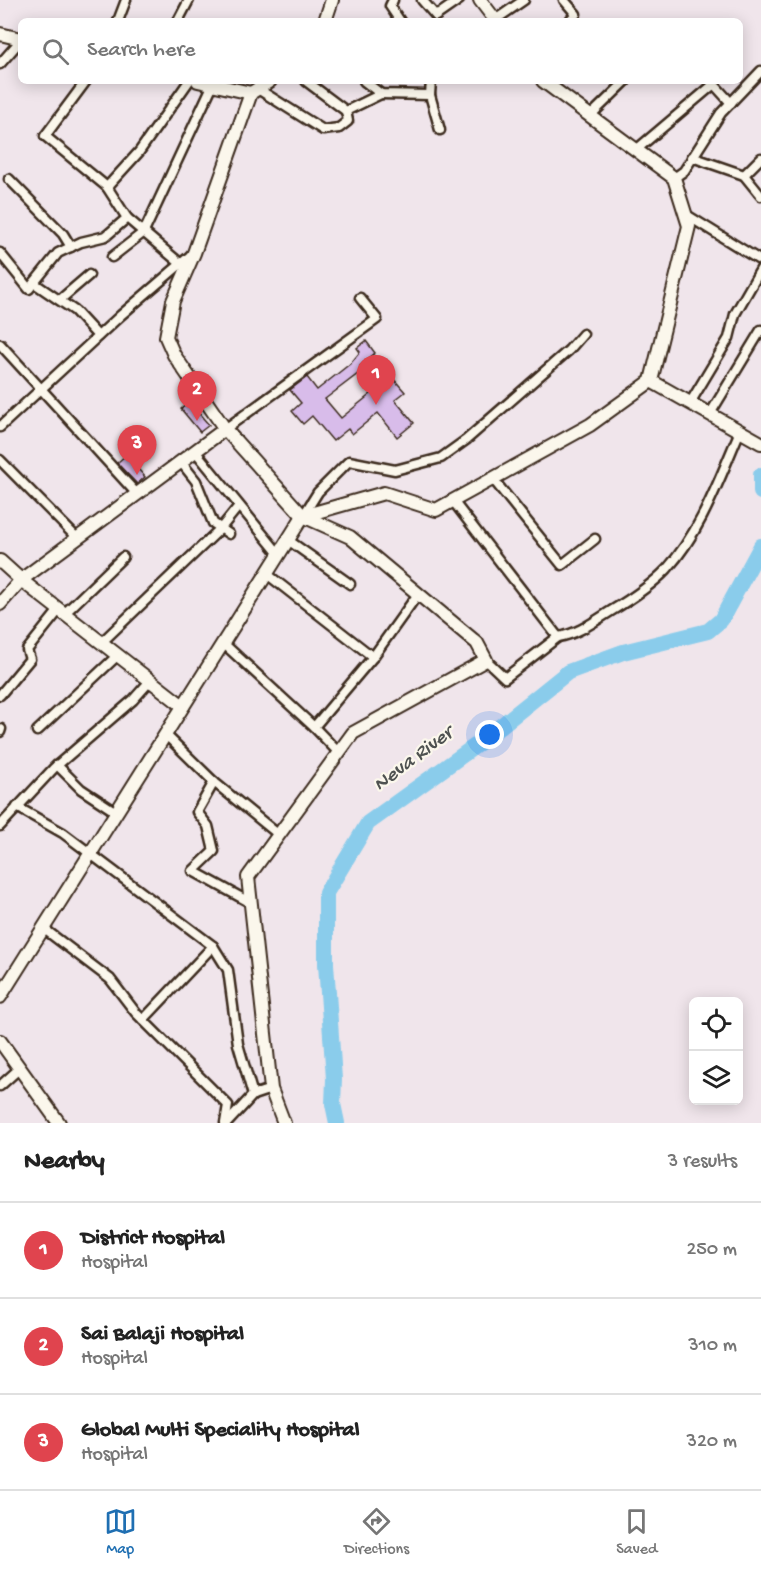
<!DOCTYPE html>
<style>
:root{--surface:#fff;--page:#f2f2f2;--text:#222;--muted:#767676;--line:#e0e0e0;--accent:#1f6fb2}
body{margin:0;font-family:"Gochi Hand",sans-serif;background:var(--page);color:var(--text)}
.controls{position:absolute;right:18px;bottom:18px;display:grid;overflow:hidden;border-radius:9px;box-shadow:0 3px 15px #0003}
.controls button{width:54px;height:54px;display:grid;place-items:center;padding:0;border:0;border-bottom:2px solid var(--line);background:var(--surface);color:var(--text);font:30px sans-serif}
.you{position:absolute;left:490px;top:735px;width:21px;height:21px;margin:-15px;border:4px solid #fff;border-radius:50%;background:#1a73e8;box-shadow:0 0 0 9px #1a73e833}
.badge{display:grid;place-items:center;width:39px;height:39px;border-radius:50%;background:var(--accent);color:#fff;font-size:20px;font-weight:700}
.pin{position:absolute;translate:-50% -50px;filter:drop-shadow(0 2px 3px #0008)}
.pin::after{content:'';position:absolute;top:32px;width:21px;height:18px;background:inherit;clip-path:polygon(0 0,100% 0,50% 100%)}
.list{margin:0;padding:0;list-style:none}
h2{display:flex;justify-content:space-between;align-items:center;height:78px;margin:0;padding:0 24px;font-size:26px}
h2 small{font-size:20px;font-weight:400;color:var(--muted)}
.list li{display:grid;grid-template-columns:39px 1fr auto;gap:18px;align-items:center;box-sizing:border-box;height:96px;padding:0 24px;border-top:2px solid var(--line)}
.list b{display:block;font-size:22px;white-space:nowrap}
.list p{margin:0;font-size:20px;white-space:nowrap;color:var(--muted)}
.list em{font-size:20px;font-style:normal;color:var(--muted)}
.icon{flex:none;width:33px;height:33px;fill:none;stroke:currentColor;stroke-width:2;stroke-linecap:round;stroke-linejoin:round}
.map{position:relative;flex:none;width:761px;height:1123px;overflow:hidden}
.search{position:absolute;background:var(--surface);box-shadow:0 3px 15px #0003;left:18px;right:18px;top:18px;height:66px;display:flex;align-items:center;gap:15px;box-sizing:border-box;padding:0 21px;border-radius:9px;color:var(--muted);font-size:22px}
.sheet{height:366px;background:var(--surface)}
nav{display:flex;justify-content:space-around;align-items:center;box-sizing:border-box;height:84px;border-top:2px solid var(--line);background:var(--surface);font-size:16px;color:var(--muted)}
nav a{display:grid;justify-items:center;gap:3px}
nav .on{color:var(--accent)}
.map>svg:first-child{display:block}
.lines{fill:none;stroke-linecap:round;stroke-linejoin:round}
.river{stroke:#8acceb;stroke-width:16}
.building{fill:#d8bcea;stroke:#3b2a1e;stroke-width:1.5}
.street-casing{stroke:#3b2a1e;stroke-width:13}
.secondary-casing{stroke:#3b2a1e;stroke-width:16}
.street{stroke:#fbf7ec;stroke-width:8}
.secondary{stroke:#fbf7ec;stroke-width:12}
.labels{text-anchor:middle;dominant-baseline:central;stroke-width:4.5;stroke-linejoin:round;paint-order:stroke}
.water-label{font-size:21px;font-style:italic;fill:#4f5251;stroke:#fbf7ec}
</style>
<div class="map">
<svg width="761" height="1123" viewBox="0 0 761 1123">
<rect width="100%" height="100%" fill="#f0e5eb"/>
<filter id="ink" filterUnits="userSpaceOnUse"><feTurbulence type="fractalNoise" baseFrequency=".0167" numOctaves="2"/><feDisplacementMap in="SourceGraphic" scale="12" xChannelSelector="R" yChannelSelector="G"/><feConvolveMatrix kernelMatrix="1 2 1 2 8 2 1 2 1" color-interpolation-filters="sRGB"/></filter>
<g filter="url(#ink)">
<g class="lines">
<g class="river">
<path d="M761 475V492"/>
<path d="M337 1123 333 1104 334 1079 326 964V893L368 823 482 741 568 672 623 652 708 631 721 620 761 546"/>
</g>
</g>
<g class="building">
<path d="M366 341 375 353 360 366 363 370 325 399 341 418 392 377 405 392 395 400 414 423 397 437 378 413 352 434 348 429 333 441 312 416 303 424 292 411 301 403 290 390 307 377 317 390 351 363 360 352 357 348Z"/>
<path d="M189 402 209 425 200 432 181 409Z"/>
<path d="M126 455 145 477 137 484 117 463Z"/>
</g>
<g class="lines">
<g class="street-casing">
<g id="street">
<path d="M393 0 390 6 400 21"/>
<path d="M422 0 436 16 459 0"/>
<path d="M564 0 576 14 569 21"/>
<path d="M495 20 524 0"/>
<path d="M118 21 126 0"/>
<path d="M178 21 189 0"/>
<path d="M0 64 21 40"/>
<path d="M86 81 45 136 107 187 127 218"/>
<path d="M306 81 346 111 381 94"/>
<path d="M364 81 381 94 430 95"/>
<path d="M431 81 430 95 440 130"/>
<path d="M711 81 731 103"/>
<path d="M258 89 323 130 339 128 348 121 346 111"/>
<path d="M590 116 626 81"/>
<path d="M636 150 714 84"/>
<path d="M692 157 744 175"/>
<path d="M761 158 744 175 761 196"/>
<path d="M674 178 684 171 721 113 761 71"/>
<path d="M9 179 63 234 71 247"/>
<path d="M107 187 139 152 189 81"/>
<path d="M685 214 761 261"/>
<path d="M0 253 29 289 58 253 81 242 106 236 127 218 181 264"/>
<path d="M112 257 144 232 213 84"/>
<path d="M34 283 75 311 98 336"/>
<path d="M61 299 89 275"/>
<path d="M0 344 137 494"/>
<path d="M690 403 729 338 735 314 761 269"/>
<path d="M710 414 761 330"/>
<path d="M0 427 121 315 191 255"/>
<path d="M225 429 377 319 360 298"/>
<path d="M195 451 279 554"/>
<path d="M0 460 77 538"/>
<path d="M181 462 196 481 213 523 229 534"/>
<path d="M493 479 562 565 595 539"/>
<path d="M453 501 558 637C578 634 595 621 611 611 631 599 651 586 667 569 702 530 719 479 740 431"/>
<path d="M303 516 318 492 349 461 395 470 441 458 466 440 569 350 583 334"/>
<path d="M288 540 350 584"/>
<path d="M267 574 373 657 418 594"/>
<path d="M64 614 123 557"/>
<path d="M101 643 221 528 238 507"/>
<path d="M223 643 314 727"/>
<path d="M486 660 505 678 558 637"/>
<path d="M0 695 30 659 27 650 59 610"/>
<path d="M37 731 118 655"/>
<path d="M0 732 1 729"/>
<path d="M165 734 214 782 279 835"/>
<path d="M339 753 314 727 373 657"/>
<path d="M57 765 81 789 116 812"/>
<path d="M214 782 197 812 208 826 214 851 193 871 251 903"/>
<path d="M17 807 63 833 213 946"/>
<path d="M0 826 54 768 133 700 150 681"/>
<path d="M43 928 110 979 136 1013 228 1105 225 1123"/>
<path d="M143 1020 213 946 228 970 238 1044 253 1095 271 1089"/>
<path d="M0 1086 20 1068"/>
<path d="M227 1123 253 1095"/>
</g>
</g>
<g class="secondary-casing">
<g id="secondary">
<path d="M480 0 496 21"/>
<path d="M325 21 332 0"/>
<path d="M0 34 21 39"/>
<path d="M198 81 251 93"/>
<path d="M270 81 251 93 194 253 173 301 166 337 174 355 225 429 303 516 384 493 436 510 590 425 651 381 689 226 674 178 543 81"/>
<path d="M651 381 761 443"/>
<path d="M0 561 21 580 183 706"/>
<path d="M0 604 21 580 225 429"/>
<path d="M0 997 303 516 350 537 477 643 486 660 353 733 248 877 271 1089 284 1123"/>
<path d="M0 1041 59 1123"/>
</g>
</g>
<use href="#street" class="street"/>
<use href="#secondary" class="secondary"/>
</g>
</g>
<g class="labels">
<g class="water-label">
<text transform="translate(414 760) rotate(-37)">Neva River</text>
</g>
</g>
</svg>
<div class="controls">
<button><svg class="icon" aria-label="locate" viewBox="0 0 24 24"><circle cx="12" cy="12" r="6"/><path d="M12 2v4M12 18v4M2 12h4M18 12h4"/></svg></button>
<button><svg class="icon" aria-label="layers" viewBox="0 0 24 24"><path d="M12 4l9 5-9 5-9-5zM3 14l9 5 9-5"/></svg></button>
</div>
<div class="you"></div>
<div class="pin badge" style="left:376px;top:405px;background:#e0444e">1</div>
<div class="pin badge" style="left:197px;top:421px;background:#e0444e">2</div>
<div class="pin badge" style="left:137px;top:475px;background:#e0444e">3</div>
<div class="search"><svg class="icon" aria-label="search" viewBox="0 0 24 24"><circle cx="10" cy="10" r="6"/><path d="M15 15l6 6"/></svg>Search here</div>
</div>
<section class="sheet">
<h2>Nearby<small>3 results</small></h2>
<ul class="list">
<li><span class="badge" style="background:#e0444e">1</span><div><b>District Hospital</b><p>Hospital</p></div><em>250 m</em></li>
<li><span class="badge" style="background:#e0444e">2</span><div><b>Sai Balaji Hospital</b><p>Hospital</p></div><em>310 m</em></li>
<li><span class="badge" style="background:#e0444e">3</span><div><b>Global Multi Speciality Hospital</b><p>Hospital</p></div><em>320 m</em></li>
</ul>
</section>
<nav>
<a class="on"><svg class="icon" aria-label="map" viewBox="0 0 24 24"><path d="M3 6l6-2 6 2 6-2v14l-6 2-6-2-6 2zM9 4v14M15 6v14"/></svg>Map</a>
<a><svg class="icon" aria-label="directions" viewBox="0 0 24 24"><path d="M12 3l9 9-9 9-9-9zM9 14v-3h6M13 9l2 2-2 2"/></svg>Directions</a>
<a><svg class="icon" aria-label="saved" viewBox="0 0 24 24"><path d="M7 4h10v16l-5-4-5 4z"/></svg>Saved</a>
</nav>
